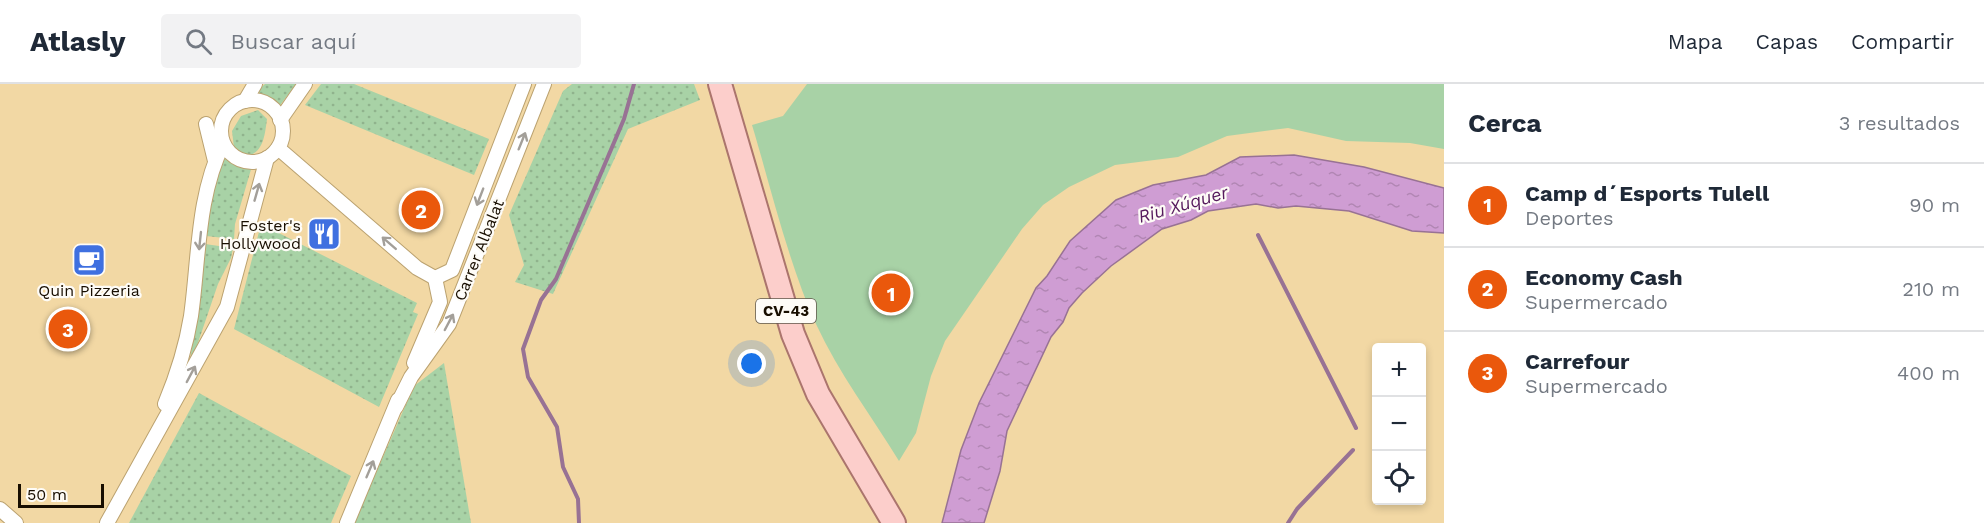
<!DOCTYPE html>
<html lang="es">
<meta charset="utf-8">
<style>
:root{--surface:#fff;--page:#f2f2f3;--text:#1f2937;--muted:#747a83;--line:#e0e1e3;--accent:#ea580c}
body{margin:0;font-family:"Work Sans",sans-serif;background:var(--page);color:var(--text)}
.controls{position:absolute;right:18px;bottom:18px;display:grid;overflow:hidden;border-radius:6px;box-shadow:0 3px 9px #0003}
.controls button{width:54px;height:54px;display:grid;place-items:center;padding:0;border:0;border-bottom:2px solid var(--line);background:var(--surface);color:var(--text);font:30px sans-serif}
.scale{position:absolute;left:18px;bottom:15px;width:86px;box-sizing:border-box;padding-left:6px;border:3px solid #180e00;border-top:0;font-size:16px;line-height:21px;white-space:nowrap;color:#180e00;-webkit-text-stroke:4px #fefcf7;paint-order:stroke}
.you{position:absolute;left:752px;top:280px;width:21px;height:21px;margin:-15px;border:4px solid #fff;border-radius:50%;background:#1a73e8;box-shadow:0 0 0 9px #1a73e833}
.badge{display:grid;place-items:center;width:39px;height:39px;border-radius:50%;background:var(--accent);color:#fff;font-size:20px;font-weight:700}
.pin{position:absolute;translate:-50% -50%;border:3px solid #fff;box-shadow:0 2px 6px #0006}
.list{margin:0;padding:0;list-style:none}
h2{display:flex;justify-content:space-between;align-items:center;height:78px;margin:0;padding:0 24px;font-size:26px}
h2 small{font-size:20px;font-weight:400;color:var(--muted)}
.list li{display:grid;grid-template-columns:39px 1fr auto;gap:18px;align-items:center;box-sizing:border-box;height:84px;padding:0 24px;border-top:2px solid var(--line)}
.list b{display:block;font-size:22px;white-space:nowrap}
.list p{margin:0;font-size:20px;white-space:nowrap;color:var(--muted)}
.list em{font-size:20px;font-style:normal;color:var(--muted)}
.icon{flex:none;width:33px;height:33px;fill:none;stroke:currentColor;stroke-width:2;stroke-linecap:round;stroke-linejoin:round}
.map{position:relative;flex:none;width:1444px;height:439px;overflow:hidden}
header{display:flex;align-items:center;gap:36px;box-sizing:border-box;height:84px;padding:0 30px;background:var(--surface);border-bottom:2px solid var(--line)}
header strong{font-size:28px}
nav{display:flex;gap:33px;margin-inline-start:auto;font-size:21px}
.search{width:420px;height:54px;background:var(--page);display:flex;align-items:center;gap:15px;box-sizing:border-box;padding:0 21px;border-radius:6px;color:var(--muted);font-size:22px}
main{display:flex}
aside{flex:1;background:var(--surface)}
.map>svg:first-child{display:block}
.grass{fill:url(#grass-dots)}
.pitch{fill:#a8d2a6}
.water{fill:url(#water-ripples);stroke:#987294;stroke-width:1.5}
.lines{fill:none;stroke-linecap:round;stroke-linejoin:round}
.stream{stroke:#987294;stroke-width:4}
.street-casing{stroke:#bba270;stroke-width:16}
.primary-casing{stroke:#ab756d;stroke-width:26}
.street{stroke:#fff;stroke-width:14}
.primary{stroke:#fccecb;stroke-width:22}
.oneway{stroke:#a39f99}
.labels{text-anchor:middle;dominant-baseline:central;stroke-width:4.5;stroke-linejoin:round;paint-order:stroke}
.shield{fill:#fefcf7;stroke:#5d554a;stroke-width:1.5}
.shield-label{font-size:15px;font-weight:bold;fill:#180e00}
.poi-label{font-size:16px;fill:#180e00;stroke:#fefcf7;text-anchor:end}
.street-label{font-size:16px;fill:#180e00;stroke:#fefcf7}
.water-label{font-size:18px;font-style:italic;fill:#561a5d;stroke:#fefcf7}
</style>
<header>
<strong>Atlasly</strong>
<div class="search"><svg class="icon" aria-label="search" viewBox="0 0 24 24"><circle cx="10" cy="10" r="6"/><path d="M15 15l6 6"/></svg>Buscar aquí</div>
<nav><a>Mapa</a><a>Capas</a><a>Compartir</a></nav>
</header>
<main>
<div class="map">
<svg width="1444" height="439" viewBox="0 0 1444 439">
<defs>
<pattern id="grass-dots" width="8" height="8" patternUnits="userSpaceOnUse" patternTransform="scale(1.5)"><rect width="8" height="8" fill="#a8d2a6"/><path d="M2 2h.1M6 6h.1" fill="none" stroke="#90b38d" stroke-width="1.8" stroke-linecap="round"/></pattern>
<pattern id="water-ripples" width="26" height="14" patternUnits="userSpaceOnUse" patternTransform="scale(1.5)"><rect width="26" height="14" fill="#cf9dd3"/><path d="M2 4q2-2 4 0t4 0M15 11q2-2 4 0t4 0" fill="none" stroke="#b186b3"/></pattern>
</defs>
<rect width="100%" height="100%" fill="#f2d8a4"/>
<g class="grass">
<path d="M265 0H296L278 24 256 8Z"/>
<path d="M321 0H354L489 55 474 91 305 21Z"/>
<path d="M572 0H694L700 16 628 45 553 210 515 198 524 181 509 131 563 7Z"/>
<path d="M258 26 267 35C265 49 264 70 246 72L234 64 232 47 241 32Z"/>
<path d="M222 74 252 82 235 140 234 155 206 152 214 90Z"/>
<path d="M261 140 417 219 413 228 418 230 379 323 234 245Z"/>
<path d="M205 160 233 164 231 174 218 200 189 285Z"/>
<path d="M444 279 471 439H354L414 302Z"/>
<path d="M199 309 351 392 331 439H129Z"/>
</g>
<path class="pitch" d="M807 0H1444V65L1410 59 1346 57 1288 44 1227 52 1178 73 1115 81 1069 103 1043 121 1022 145 945 257 931 292 916 349 899 377C871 331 839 290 816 240 789 181 771 104 752 41L783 32Z"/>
<path class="water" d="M1294 71 1364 83 1444 104V149L1412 147 1349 127 1296 122 1278 124 1256 120 1208 127 1191 136 1162 145 1111 182 1082 209 1069 224 1063 238 1051 253 1007 347 1000 387 984 439H942L961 366 979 319 1036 204 1047 192 1070 157 1116 116 1153 101 1206 91 1240 73Z"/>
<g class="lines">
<g class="stream">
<path d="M1258 151 1356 344"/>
<path d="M579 439 578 415 563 383 557 343 528 293 523 265 541 216 556 195 624 35 634 0"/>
<path d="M1288 439 1297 425 1353 366"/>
</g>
<g class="street-casing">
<g id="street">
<circle cx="252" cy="47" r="31"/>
<path d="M245 17 255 0"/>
<path d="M280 36 305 0"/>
<path d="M206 40 215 77"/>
<path d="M278 64 417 184 435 194"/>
<path d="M435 194 452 186 524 0"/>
<path d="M414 279 440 218 435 194"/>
<path d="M165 320C177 291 186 263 191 232 199 175 197 112 223 60"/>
<path d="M396 323 411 293 449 240 544 0"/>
<path d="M0 425 16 439"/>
<path d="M107 439 227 223 267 74"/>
<path d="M347 439 398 316"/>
</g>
</g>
<g class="primary-casing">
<path id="primary" d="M720 0 793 250 818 310 894 439"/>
</g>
<use href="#street" class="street"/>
<use href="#primary" class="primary"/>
</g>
<defs><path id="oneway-shaft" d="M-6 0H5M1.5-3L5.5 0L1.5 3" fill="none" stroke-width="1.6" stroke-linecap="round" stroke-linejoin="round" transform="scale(1.5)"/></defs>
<g class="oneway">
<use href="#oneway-shaft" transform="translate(522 57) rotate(-68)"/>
<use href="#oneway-shaft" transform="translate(257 108) rotate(-74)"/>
<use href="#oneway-shaft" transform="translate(480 113) rotate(111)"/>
<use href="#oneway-shaft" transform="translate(200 157) rotate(96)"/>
<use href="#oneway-shaft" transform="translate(389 159) rotate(-139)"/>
<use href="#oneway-shaft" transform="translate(449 238) rotate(-62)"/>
<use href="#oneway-shaft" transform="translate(191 290) rotate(-62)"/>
<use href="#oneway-shaft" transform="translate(370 385) rotate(-67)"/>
</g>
<defs>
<g id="restaurant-square" transform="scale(1.725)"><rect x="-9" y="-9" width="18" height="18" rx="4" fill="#3f70e0" stroke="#fefcf7"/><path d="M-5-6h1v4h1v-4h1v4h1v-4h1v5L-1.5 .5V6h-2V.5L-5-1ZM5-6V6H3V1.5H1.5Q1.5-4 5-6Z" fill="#fff"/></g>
<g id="cafe-square" transform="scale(1.725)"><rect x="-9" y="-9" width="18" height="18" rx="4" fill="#3f70e0" stroke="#fefcf7"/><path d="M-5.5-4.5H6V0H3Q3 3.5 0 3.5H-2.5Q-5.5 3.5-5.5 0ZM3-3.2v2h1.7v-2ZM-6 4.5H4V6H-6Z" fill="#fff"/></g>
</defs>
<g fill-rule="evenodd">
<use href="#restaurant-square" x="324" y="150"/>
<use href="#cafe-square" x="89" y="176"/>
</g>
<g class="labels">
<rect class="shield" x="756" y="215" width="60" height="24" rx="4.5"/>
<g class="shield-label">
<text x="786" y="227">CV-43</text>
</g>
<g class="poi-label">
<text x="301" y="141">Foster's<tspan x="301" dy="18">Hollywood</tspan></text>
<text x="89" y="206" text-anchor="middle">Quin Pizzeria</text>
</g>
<g class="street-label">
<text transform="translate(479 166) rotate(-68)">Carrer Albalat</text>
</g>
<g class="water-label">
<text transform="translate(1183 120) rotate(-16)">Riu Xúquer</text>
</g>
</g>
</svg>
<div class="controls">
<button>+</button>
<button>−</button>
<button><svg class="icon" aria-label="locate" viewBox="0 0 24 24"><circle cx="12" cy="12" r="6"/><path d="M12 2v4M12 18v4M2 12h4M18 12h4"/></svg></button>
</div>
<div class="scale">50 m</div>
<div class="you"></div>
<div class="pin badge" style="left:891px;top:209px">1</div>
<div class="pin badge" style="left:421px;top:126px">2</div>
<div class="pin badge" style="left:68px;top:245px">3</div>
</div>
<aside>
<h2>Cerca<small>3 resultados</small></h2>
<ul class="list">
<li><span class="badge">1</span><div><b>Camp d´Esports Tulell</b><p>Deportes</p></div><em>90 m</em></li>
<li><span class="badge">2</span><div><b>Economy Cash</b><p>Supermercado</p></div><em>210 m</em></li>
<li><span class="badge">3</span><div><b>Carrefour</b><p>Supermercado</p></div><em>400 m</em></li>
</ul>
</aside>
</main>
